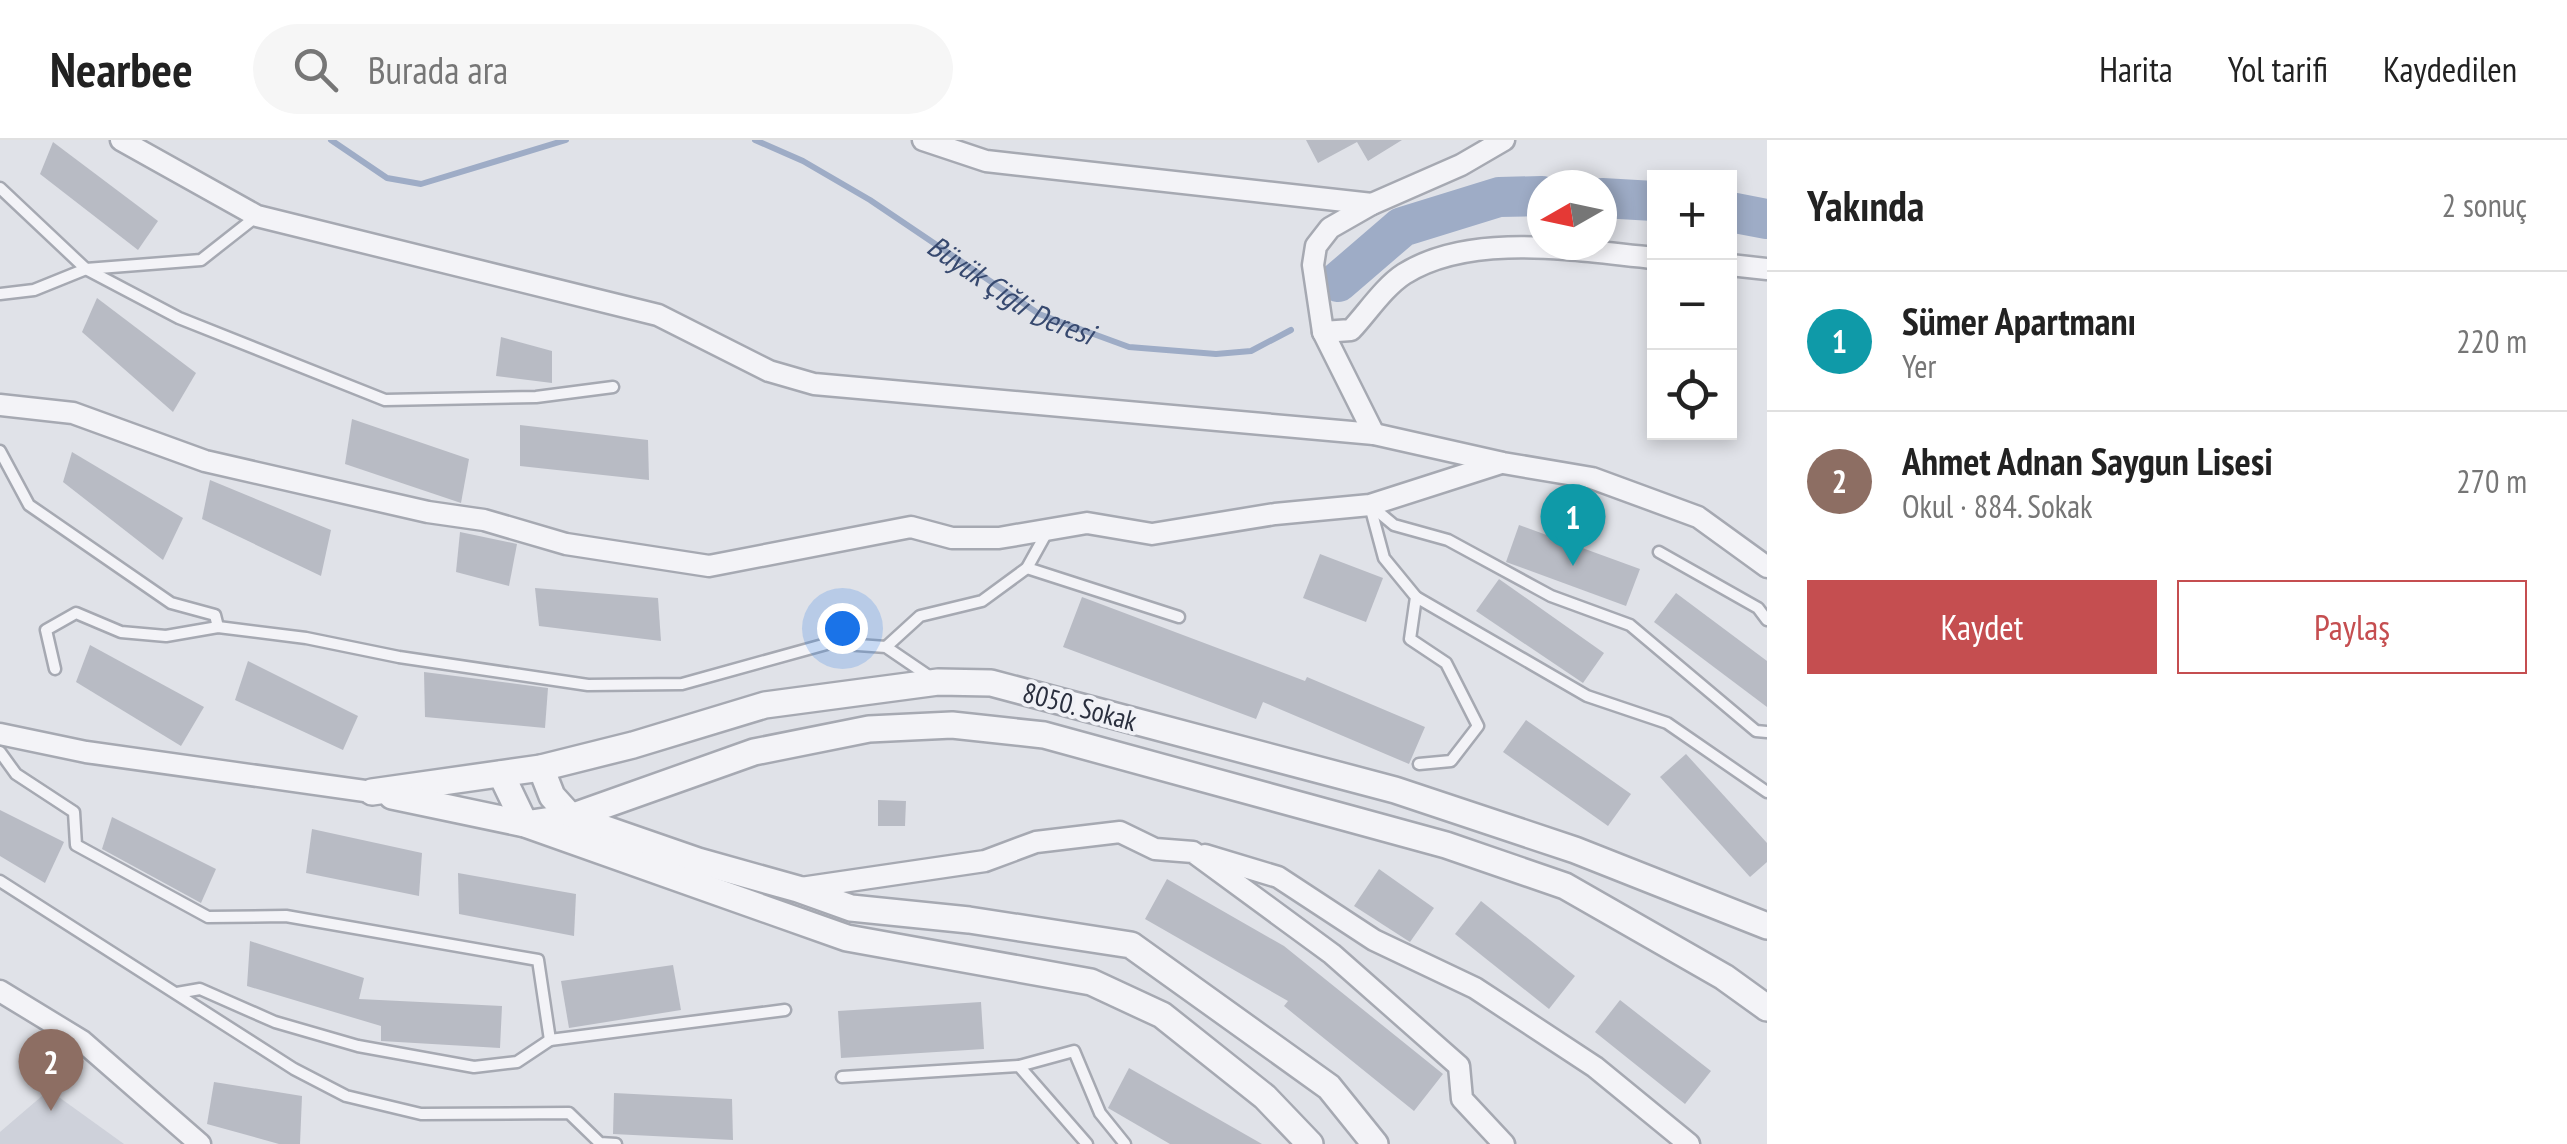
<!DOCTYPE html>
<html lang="tr">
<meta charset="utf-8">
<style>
:root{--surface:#fff;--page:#f6f6f6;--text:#222;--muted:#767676;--line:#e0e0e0;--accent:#c54e50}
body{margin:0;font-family:"PT Sans Narrow",sans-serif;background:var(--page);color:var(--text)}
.controls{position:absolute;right:30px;top:30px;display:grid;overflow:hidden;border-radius:0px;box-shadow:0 5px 15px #0003}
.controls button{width:90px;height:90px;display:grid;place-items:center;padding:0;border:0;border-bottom:2px solid var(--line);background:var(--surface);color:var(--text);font:50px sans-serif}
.compass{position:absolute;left:1527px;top:30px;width:90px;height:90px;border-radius:50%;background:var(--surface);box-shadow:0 5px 15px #0003;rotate:261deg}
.you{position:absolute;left:842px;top:488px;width:35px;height:35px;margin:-25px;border:8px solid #fff;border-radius:50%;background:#1a73e8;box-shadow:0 0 0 15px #1a73e833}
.badge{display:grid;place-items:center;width:65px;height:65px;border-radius:50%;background:var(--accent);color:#fff;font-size:32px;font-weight:700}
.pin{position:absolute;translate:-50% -82px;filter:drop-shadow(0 2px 5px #0008)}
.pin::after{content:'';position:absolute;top:52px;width:35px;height:30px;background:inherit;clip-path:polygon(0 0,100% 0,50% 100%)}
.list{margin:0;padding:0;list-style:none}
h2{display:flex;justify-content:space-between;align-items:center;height:130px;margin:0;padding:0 40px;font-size:42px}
h2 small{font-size:32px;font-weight:400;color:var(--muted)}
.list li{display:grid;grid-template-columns:65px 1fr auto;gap:30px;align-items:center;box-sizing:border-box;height:140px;padding:0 40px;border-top:2px solid var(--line)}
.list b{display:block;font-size:38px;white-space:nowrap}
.list p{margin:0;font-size:32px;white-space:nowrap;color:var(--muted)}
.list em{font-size:32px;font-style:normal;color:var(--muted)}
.actions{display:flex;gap:20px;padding:30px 40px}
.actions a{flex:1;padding:22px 0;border:2px solid var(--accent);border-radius:0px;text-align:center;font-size:35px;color:var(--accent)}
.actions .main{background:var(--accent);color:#fff}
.icon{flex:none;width:55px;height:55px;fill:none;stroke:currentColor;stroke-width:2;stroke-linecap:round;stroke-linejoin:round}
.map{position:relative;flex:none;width:1767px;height:1004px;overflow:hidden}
header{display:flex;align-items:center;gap:60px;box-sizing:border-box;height:140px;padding:0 50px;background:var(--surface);border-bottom:2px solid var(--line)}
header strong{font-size:48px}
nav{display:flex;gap:55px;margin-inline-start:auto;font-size:35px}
.search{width:700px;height:90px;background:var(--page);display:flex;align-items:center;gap:25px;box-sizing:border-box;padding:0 35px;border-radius:55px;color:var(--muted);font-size:38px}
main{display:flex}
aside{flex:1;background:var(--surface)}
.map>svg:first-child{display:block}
.built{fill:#ced1da}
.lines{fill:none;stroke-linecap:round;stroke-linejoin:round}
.stream{stroke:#9eacc6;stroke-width:6}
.river{stroke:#9eacc6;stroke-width:40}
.building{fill:#b8bbc4}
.service-casing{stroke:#a6a9b2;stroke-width:15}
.minor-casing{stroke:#a6a9b2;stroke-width:25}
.tertiary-casing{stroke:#a6a9b2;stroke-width:30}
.service{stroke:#f3f3f7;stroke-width:10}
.minor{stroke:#f3f3f7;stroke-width:20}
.tertiary{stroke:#f3f3f7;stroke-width:25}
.labels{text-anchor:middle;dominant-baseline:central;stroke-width:8;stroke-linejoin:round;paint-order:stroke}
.street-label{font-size:28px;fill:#2a2f3e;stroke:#f0f1f6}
.water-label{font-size:30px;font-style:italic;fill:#37496f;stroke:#f0f1f6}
</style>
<header>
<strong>Nearbee</strong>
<div class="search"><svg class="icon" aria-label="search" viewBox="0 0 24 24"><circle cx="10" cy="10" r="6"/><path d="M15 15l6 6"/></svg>Burada ara</div>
<nav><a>Harita</a><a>Yol tarifi</a><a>Kaydedilen</a></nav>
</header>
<main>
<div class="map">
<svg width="1767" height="1004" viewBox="0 0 1767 1004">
<rect width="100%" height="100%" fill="#e0e2e8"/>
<path class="built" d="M49 950 124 1004H0V992Z"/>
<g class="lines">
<g class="stream">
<path d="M331 0 387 38 421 44 566 0"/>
<path id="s1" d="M755 0 803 21 870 60 1039 174 1129 207 1216 214 1251 211 1291 190"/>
</g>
<g class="river">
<path d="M1602 58 1654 61"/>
<path d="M1730 72 1767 79"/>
<path d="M1338 142 1402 87 1499 57 1542 56"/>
</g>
</g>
<g class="building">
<path d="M1306 0H1402L1368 21 1357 2 1318 23Z"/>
<path d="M53 2 158 81 138 110 40 34Z"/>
<path d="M97 158 196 233 173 272 82 192Z"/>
<path d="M501 197 552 211V243L496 236Z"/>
<path d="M352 279 469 319 461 363 345 324Z"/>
<path d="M520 285 648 300 649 340 520 326Z"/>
<path d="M72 312 183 378 163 420 63 342Z"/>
<path d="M210 340 331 390 321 436 202 379Z"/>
<path d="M1519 385 1640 429 1626 466 1506 422Z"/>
<path d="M460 392 517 404 509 446 456 432Z"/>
<path d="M1320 414 1383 438 1366 482 1303 458Z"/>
<path d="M1499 439 1604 513 1583 543 1476 471Z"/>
<path d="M535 448 658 458 661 501 539 486Z"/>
<path d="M1676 453 1767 521V567L1654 482Z"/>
<path d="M1082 457 1305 541 1307 537 1425 587 1409 624 1263 562 1256 579 1063 507Z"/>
<path d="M90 505 204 567 181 606 76 542Z"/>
<path d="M248 521 358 576 343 610 235 560Z"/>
<path d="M424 532 548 548 545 588 425 577Z"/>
<path d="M1526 580 1631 654 1608 686 1503 612Z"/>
<path d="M1686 614 1767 703V722L1750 737 1660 637Z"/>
<path d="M878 660 906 661 905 686H878Z"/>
<path d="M0 670 64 702 45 743 0 716Z"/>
<path d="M112 677 216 729 201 763 102 709Z"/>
<path d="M312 689 422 713 419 756 306 733Z"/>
<path d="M1379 729 1434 768 1410 802 1354 766Z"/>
<path d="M458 733 576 754 574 796 459 774Z"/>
<path d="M1167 739 1284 806 1443 934 1414 971 1284 866 1288 861 1145 779Z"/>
<path d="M1481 761 1575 836 1549 869 1455 794Z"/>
<path d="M250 801 364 838 359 859 502 866 500 908 381 901V886L247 846Z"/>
<path d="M673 825 681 870 569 888 561 841Z"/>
<path d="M1620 860 1711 931 1685 964 1595 892Z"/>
<path d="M981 862 984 909 841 918 838 871Z"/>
<path d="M1129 928 1262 1004H1170L1108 968Z"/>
<path d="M214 942 302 956 300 1004H279L207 984Z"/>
<path d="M614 953 732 959 733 1000 613 994Z"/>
</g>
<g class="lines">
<g class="service-casing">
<g id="service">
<path d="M0 48 86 129 179 178 385 260 536 257 613 247"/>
<path d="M0 154 34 150 86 129 201 120 257 76"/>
<path d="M0 311 29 365 171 463 215 475 218 487"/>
<path d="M1370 365 1394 385 1448 400 1551 456 1630 485 1756 591 1767 592"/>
<path d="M1370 366 1384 418 1416 457 1410 499 1446 523 1478 586 1451 621 1419 624"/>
<path d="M1659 412 1758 468 1767 480"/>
<path d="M1027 428 1179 477"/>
<path d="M1416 457 1587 556 1667 583 1767 652"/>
<path d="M886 507 920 476 982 461 1027 428 1047 392"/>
<path d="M55 529 46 490 76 473 121 492 166 496 218 487 306 498 399 517 588 545 682 544 830 503 886 507 933 539"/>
<path d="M0 612 16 634 74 672 76 705 208 777 286 776 538 820 550 900 785 870"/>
<path d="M0 741 294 929 346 956 421 974 569 973 600 1003 616 1004"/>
<path d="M177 853 200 849 275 882 358 906 474 927 517 922 550 900"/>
<path d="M1019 926 1074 911 1100 973 1125 1004"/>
<path d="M842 937 1019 926 1087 1004"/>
</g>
</g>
<g class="minor-casing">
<g id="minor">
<path d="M121 0 257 76 658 175 769 231 814 244 1374 294 1503 323 1592 338 1698 377 1767 427"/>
<path d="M923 0 986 21 1372 64"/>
<path d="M1730 125 1767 129"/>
<path d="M1323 192 1351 190C1367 173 1384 147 1404 134 1472 91 1579 111 1654 118"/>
<path d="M0 265 73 273 205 321 428 372 484 380 566 404 709 426 911 387 952 398H999L1087 383 1152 394 1275 374 1370 365 1501 323"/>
<path d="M1374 294 1323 192 1313 125 1316 106 1330 88 1372 64 1461 25 1504 0"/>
<path d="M0 594 86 612 372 652"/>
<path d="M1205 715 1278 737 1374 800 1475 848 1595 927 1689 1004"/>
<path d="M801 748 985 721 1036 702 1120 692 1155 709 1193 712 1332 814 1459 926 1462 959 1504 1004"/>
<path d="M0 851 82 901 200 1004"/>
</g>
</g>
<g class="tertiary-casing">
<g id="tertiary">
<path d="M541 628 552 656 571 677 698 721 798 749 851 768 969 780 1131 805 1329 947 1375 1004"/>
<path d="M501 634 525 684 571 677 754 612 869 589 952 585 1044 595 1446 705 1565 746 1724 837 1767 868"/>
<path d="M372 652 541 628 633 605 765 565 938 542 991 543 1395 650 1575 710 1767 786"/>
<path d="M392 656 525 684 847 798 1091 842 1162 875 1265 957 1310 1004"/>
</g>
</g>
<use href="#service" class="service"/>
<use href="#minor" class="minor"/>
<use href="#tertiary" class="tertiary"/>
</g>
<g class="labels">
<g class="street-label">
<text transform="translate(1080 566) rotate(15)">8050. Sokak</text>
</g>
<g class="water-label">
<text stroke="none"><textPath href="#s1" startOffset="298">Büyük Çiğli Deresi</textPath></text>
</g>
</g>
</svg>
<div class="controls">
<button>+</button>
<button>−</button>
<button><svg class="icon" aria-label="locate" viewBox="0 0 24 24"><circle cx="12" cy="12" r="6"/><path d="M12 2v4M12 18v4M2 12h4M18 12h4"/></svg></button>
</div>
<svg class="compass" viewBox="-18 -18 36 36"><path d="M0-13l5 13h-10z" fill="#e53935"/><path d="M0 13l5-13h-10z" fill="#767676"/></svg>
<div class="you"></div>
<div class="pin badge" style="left:1573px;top:426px;background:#0f9aa8">1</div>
<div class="pin badge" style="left:51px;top:971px;background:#8d6e63">2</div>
</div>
<aside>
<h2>Yakında<small>2 sonuç</small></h2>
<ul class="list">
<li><span class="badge" style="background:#0f9aa8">1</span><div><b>Sümer Apartmanı</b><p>Yer</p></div><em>220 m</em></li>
<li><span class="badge" style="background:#8d6e63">2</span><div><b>Ahmet Adnan Saygun Lisesi</b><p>Okul · 884. Sokak</p></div><em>270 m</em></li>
</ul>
<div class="actions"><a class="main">Kaydet</a><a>Paylaş</a></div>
</aside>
</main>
